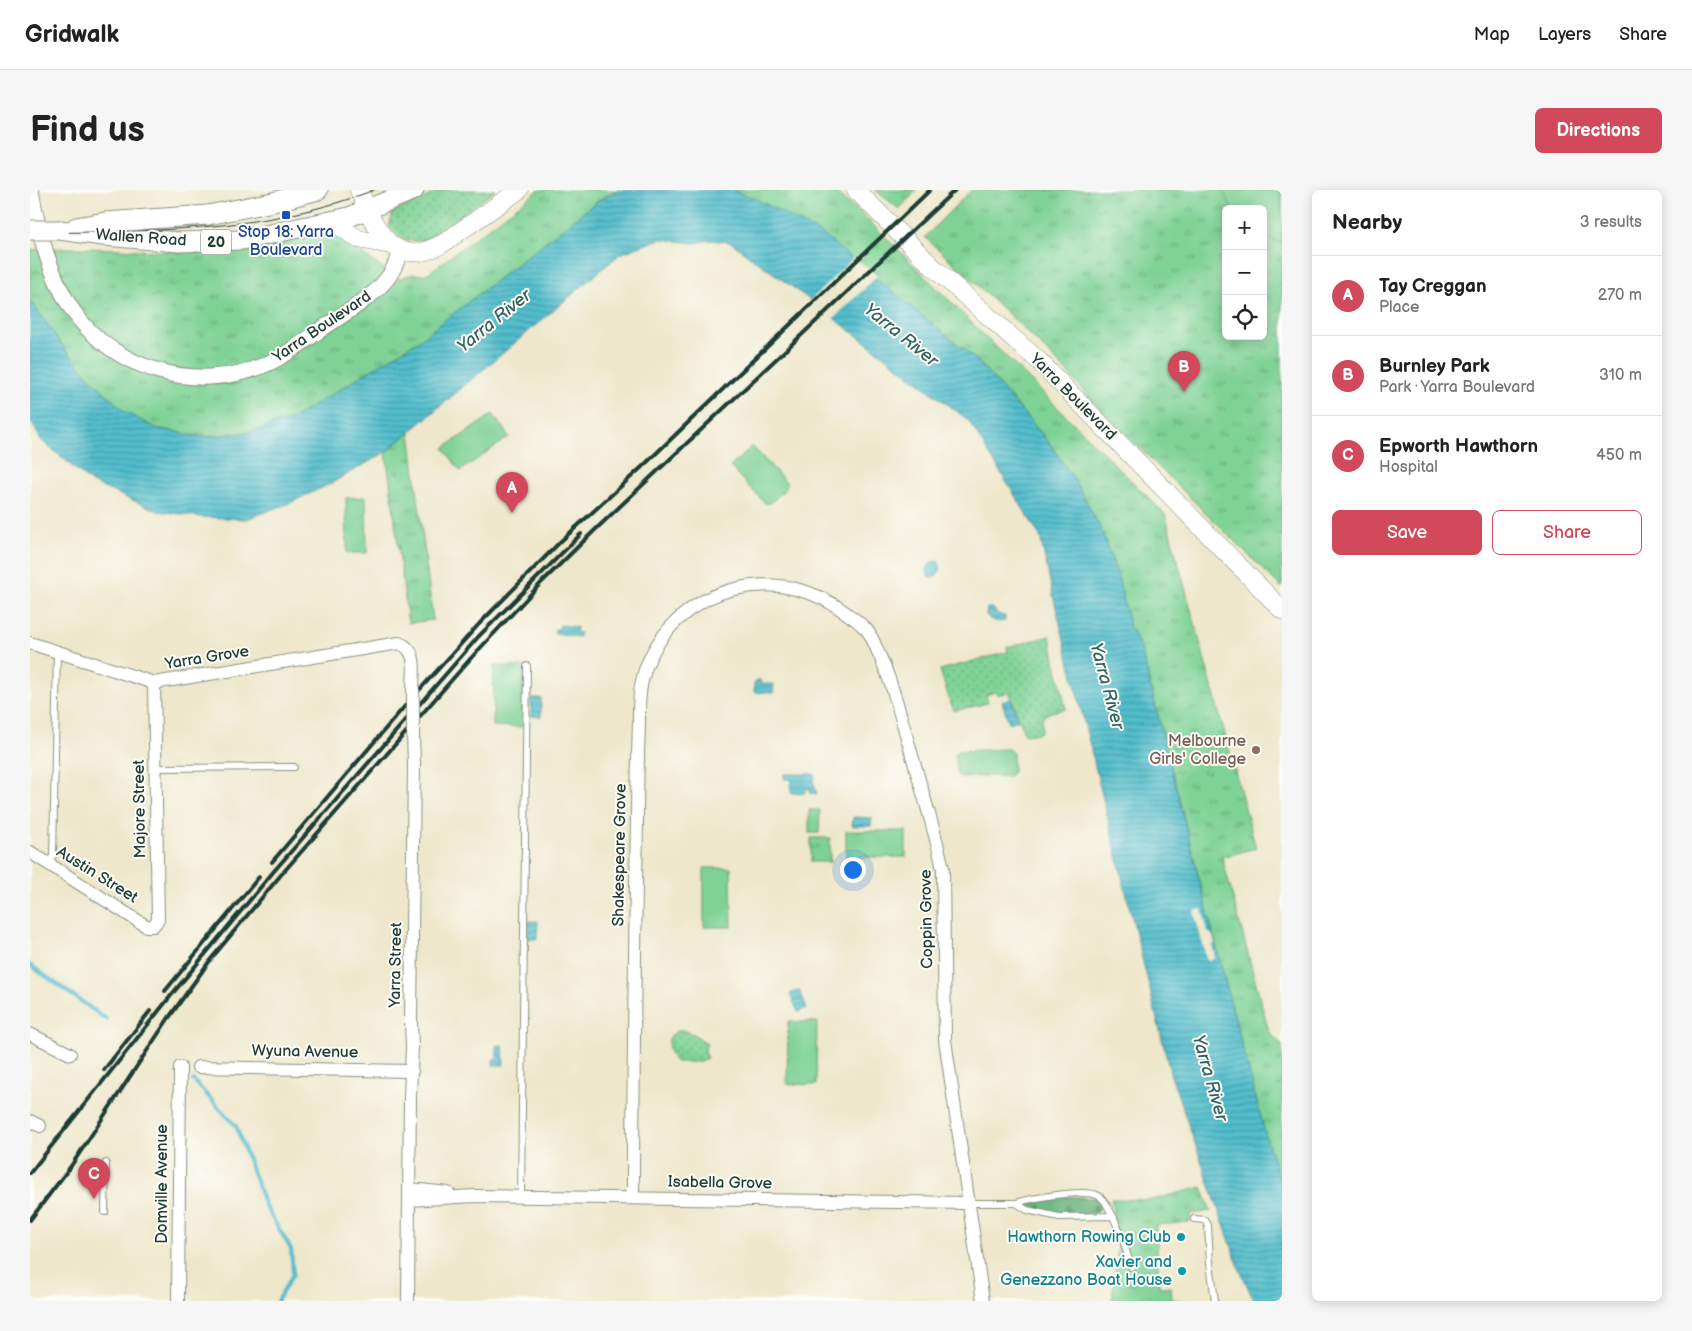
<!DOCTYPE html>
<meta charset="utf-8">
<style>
:root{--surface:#fff;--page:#f6f6f6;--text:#222;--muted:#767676;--line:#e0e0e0;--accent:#d1495b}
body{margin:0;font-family:"Balsamiq Sans",sans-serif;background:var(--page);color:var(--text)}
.controls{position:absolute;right:15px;top:15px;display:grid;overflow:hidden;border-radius:8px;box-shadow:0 2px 12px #0003}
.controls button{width:45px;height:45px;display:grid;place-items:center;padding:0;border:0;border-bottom:1px solid var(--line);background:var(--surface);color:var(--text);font:25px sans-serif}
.you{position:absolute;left:822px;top:679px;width:18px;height:18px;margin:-12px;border:4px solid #fff;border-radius:50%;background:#1a73e8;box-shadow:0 0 0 8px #1a73e833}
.badge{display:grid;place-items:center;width:32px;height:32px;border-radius:50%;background:var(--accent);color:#fff;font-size:16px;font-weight:700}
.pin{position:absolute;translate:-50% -41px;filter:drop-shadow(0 1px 2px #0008)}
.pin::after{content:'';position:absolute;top:26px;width:18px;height:15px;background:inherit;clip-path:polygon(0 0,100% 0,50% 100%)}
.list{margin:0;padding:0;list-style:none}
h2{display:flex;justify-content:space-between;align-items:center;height:65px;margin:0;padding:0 20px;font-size:21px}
h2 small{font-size:16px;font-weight:400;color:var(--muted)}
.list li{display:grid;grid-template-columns:32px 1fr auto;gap:15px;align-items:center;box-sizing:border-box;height:80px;padding:0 20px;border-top:1px solid var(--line)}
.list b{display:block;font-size:19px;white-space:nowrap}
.list p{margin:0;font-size:16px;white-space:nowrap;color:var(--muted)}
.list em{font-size:16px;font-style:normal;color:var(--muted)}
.actions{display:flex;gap:10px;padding:15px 20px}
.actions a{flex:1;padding:11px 0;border:1px solid var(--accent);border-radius:8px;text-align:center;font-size:18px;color:var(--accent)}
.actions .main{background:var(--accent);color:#fff}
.icon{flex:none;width:28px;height:28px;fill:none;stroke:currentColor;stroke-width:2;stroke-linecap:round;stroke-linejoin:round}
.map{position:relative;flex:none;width:1252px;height:1111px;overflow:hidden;border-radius:8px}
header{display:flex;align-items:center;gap:30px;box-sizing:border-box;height:70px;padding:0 25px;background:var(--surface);border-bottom:1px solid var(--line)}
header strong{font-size:24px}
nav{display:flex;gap:28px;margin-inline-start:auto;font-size:18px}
.intro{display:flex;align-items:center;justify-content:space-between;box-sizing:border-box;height:120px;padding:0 30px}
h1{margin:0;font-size:35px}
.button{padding:12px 22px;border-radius:8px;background:var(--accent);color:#fff;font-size:18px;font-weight:700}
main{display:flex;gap:30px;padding:0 30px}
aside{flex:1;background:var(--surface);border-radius:8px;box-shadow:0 2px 12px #0003}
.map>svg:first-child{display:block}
.grass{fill:url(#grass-dots);stroke:#4f8864}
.forest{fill:url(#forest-firs);stroke:#437859}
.park{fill:url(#park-tufts);stroke:#4f8864;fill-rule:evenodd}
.pitch{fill:#7fd295;stroke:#4f8864}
.water{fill:url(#water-rules);stroke:#387d80}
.pier{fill:#eee7cb}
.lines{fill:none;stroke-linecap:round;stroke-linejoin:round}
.stream{stroke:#52bdcc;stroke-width:4}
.service-casing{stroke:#869280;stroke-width:8}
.minor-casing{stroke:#869280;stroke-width:14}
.tertiary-casing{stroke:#869280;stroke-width:17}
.secondary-casing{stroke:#869280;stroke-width:19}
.primary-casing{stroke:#869280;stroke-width:21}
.service{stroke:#fff;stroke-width:6}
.minor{stroke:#fff;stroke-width:12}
.tertiary{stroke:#fff;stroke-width:15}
.secondary{stroke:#fff;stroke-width:18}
.primary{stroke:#fff;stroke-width:19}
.tram{stroke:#1f3d34;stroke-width:1}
.rail{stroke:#1f3d34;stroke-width:4}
.minor-bridge-casing{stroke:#869280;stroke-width:14;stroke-linecap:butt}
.primary-bridge-casing{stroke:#869280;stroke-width:21;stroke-linecap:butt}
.minor-bridge{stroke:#fff;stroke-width:12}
.primary-bridge{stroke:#fff;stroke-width:19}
.transit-dot{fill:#1a4fb4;stroke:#fdfcf7;stroke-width:2}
.education-dot{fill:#8d6e63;stroke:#fdfcf7;stroke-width:2}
.culture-dot{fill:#0f9aa8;stroke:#fdfcf7;stroke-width:2}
.labels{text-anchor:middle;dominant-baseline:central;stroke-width:4;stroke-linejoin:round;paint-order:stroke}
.shield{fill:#fdfcf7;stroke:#62766e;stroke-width:1}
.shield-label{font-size:15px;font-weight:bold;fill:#1f3d34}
.transit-label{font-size:16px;fill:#164399;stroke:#fdfcf7}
.street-label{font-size:16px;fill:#1f3d34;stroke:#fdfcf7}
.education-label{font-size:16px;fill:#785e54;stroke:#fdfcf7;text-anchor:end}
.culture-label{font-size:16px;fill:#0d838f;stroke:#fdfcf7;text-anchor:end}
.water-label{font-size:18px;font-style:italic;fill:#2e6362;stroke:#fdfcf7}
</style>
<header>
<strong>Gridwalk</strong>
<nav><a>Map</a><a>Layers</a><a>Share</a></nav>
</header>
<div class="intro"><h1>Find us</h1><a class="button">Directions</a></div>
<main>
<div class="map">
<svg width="1252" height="1111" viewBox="0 0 1252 1111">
<defs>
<pattern id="grass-dots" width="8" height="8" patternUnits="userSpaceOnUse" patternTransform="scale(1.25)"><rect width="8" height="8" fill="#7fd295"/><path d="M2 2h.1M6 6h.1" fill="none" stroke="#67ac7a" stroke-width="1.8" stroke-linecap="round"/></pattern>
<pattern id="forest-firs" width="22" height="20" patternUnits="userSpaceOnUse" patternTransform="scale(1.25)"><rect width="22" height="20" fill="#67b47e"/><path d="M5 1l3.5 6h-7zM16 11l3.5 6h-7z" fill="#549468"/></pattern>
<pattern id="park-tufts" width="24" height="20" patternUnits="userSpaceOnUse" patternTransform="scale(1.25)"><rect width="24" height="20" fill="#7fd295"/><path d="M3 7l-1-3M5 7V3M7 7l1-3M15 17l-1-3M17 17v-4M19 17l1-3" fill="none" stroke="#67ac7a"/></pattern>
<pattern id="water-rules" width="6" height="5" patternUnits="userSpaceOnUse" patternTransform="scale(1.25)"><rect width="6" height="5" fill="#52bdcc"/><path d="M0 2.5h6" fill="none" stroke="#439ba6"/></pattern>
</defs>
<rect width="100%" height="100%" fill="#fdfcf7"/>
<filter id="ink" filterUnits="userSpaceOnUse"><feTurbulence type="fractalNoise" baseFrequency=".02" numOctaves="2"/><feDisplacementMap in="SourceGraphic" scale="10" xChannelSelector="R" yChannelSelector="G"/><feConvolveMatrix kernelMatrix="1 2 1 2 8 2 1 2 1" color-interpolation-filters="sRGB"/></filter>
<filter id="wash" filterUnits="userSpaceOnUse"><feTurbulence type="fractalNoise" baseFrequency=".0096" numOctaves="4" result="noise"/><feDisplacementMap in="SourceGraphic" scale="20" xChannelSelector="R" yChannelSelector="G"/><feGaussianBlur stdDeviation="1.12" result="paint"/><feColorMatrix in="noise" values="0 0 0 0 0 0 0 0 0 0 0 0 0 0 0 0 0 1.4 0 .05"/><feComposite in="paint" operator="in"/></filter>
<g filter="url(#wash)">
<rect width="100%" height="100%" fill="#eee7cb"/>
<g class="grass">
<path d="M412 0H466L397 49C380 54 372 50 359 37L363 22Z"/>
<path d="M1020 446 1036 519C1028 521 1013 521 1012 531 1012 536 1013 538 1010 543L995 545 979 502 968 505 966 502 956 505 958 513 924 521 922 515H921L910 480 978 462 977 457Z"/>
<path d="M653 840 663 844 677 853 675 859 677 868 668 872H645C636 860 634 842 653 840Z"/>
</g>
<path class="forest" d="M1033 1006 1066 1008 1070 1010 1069 1021C1058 1028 1007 1022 996 1014L997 1012Z"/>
<g class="park">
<path d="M509 0H588L569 10 391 149 262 229 221 242 173 247 126 238 95 222 59 187 31 154 0 110V60C62 54 125 63 188 63 226 63 264 50 300 41L368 89 379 85 397 84Z"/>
<path d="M703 0H802L830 22 1135 324 1226 658 1192 667 1239 842 1252 855V995L1238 954 1194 787 1111 459 1099 435 1088 386 1071 339 1044 289 1017 250 980 207 947 170Z"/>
<path d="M845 0H887L869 19Z"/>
<path d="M941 0H1252V398L1069 218C1017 156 954 102 895 47ZM1196 19H1233V146H1196Z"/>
<path d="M380 242 403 430 378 433 356 262Z"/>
<rect x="781" y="648" width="19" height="24"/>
<path d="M1172 997 1181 1021 1160 1024V1032L1126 1035 1129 1097H1141L1142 1110 1165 1111H1082L1088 1055 1081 1009 1122 1010Z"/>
</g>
<g class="pitch">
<path d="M1193 0H1252V53L1233 47V19H1202Z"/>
<path d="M463 224 479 247 430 281 414 258Z"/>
<path d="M722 256 757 293 756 298 741 313H735L700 277Z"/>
<path d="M336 307 337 363H317L316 308Z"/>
<path d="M464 476 493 477 492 537 463 536Z"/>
<path d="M979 559 983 563V582L979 586 930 587 927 584 925 564 928 561Z"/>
<path d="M779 620H790L789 643H779Z"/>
<rect x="816" y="641" width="60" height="26"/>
<path d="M674 678H701L702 737H674Z"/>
<path d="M758 831 787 832 786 895 757 894Z"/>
</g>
<g class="water">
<path d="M588 0H703L728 10 793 45 947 170 1017 250 1044 289 1071 339 1088 386 1099 435 1111 459 1194 787 1238 954 1252 995V1111H1224L1210 1080 1141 886 1022 401 1010 346 938 230 772 104 700 52 679 50 665 53 630 49 590 64 356 262 302 293 260 313 216 329 172 327 128 321 62 293 11 250 0 230V110L31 154 59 187 95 222 126 238 173 247 221 242 262 229 391 149 569 10Z"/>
<path d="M904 371 909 372 911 379 906 387 900 388C895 382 896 374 904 371Z"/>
<path d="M957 418H963L967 424 975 426V431C968 433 960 431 956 425Z"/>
<path d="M530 435 547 437 546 442 550 443 549 447 524 443 525 439H529Z"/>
<path d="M726 490H731V494H744L743 503 724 502V493H726Z"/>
<path d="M501 508H511V527L501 526Z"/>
<path d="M981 509 988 530 979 533 972 512Z"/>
<path d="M754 584H784L785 589 783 590 787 604 780 603V601L783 599H775V603H761V589H754Z"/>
<path d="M823 627 842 628 841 636H822Z"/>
<path d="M498 731H508L507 749H498Z"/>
<path d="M769 800 777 818 768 822 760 804Z"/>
<path d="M466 855H473L474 875H463V869H467Z"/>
</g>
<g class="pier">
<path d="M824 67 847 86 802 130 779 112Z"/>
<path d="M1172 719 1178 742 1183 746 1185 754 1182 755 1185 768 1177 770 1164 721Z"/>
</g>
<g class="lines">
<g class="stream">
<path d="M0 775 76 829"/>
<path d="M163 890 206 936 235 1016 261 1059 263 1084 247 1111"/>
</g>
</g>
</g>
<g filter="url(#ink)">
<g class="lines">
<g class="service-casing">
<g id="service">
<path d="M126 578 264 577"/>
<path d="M18 674 23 666 27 461"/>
<path d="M491 1007 497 476"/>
<path d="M938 1013H986L997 1020 1029 1027 1083 1026 1093 1050 1101 1077"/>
<path d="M986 1013C1002 1008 1056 998 1069 1006 1076 1010 1079 1020 1083 1026"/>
<path d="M75 1022 76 973"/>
<path d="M1164 1029 1175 1030 1178 1035 1180 1073 1185 1111"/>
</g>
</g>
<g class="minor-casing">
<g id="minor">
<path d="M0 453 124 493 369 453C389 460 383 482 383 499"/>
<path d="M0 662 116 736H123L128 730 124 493"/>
<path d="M0 844 40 864"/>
<path d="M168 877 382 881"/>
<path d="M0 931 10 936"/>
<path d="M380 999 418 1003"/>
<path d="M603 1008C603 881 605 755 607 628 607 596 608 564 609 532 609 515 609 497 615 480 629 440 664 408 705 399 746 389 787 400 819 425 825 429 831 434 836 439 841 445 845 454 848 462 863 494 871 528 881 562 892 601 905 640 913 679L915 850 953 1111"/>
<path d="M380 1010 443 1006 938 1013"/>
<path d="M148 1111 150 877"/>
<path d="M378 1111 380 907 382 856 381 832 384 575 383 543"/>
</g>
</g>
<g class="tertiary-casing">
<path id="tertiary" d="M1 0C7 38 21 89 43 121 84 180 166 203 232 176 252 168 269 155 286 143 308 127 339 111 356 90 363 82 367 70 372 60"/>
</g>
<g class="secondary-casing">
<g id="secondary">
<path d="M329 0C345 39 363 81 412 54L489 0"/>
<path d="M826 0 904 78 1010 172 1252 420"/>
<path d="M302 31 328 49 361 55"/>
</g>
</g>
<g class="primary-casing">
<g id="primary">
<path d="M46 37 75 32 178 25 243 12 288 0"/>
<path d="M30 40 73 46 149 52 212 50 319 27 384 0"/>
</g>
</g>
<use href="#service" class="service"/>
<use href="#minor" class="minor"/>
<use href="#tertiary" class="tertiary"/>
<use href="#secondary" class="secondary"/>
<use href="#primary" class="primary"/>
<path class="tram" d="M0 43C115 41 235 43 344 0"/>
<g class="rail">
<path d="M242 672 374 517 450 433 531 351 612 277 900 0"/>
<path d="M135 801 229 687"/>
<path d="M74 880 120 821"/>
<path d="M0 983 143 803 244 681 449 446 551 344"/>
<path d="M0 1030 41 976 138 829 181 769 250 686 441 468 512 392 566 339 925 0"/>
</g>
<g class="minor-bridge-casing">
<path id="minor-bridge" d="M383 543V499"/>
</g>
<g class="primary-bridge-casing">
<path id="primary-bridge" d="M0 40H30"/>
</g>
<use href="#minor-bridge" class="minor-bridge"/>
<use href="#primary-bridge" class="primary-bridge"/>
</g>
</g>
<rect class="transit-dot" x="251" y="20" width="10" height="10" rx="2.5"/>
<circle class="education-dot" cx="1226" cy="560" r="5"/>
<g class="culture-dot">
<circle cx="1151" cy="1047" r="5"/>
<circle cx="1152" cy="1081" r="5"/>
</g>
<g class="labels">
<rect class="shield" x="171" y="39.5" width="30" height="25" rx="4"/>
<g class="shield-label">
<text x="186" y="52">20</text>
</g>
<g class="transit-label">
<text x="256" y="42">Stop 18: Yarra<tspan x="256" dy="18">Boulevard</tspan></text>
</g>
<g class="street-label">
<text transform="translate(111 48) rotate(4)">Wallen Road</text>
<text transform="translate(292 137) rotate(-34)">Yarra Boulevard</text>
<text transform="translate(1043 207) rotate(45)">Yarra Boulevard</text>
<text transform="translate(177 468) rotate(-9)">Yarra Grove</text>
<text transform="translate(110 619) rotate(-91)">Majore Street</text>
<text transform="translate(590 665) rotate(-89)">Shakespeare Grove</text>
<text transform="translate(67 685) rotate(32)">Austin Street</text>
<text transform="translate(897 729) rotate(-91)">Coppin Grove</text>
<text transform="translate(366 775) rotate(-89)">Yarra Street</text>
<text transform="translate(275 862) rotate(1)">Wyuna Avenue</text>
<text transform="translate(690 993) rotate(1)">Isabella Grove</text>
<text transform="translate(132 994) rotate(-90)">Domville Avenue</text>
</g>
<g class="education-label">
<text x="1216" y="551">Melbourne<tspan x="1216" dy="18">Girls' College</tspan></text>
</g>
<g class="culture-label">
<text x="1141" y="1047">Hawthorn Rowing Club</text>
<text x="1142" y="1072">Xavier and<tspan x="1142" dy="18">Genezzano Boat House</tspan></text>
</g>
<g class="water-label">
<text transform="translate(464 131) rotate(-39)">Yarra River</text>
<text transform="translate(871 145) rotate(39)">Yarra River</text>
<text transform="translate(1077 496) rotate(75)">Yarra River</text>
<text transform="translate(1180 888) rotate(74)">Yarra River</text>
</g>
</g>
</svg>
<div class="controls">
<button>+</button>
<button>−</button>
<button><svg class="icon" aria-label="locate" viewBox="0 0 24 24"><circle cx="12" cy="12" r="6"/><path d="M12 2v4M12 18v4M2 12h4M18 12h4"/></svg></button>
</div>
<div class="you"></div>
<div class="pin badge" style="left:482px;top:323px">A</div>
<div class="pin badge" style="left:1154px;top:202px">B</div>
<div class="pin badge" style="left:64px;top:1009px">C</div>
</div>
<aside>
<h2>Nearby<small>3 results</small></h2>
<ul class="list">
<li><span class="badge">A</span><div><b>Tay Creggan</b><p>Place</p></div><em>270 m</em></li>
<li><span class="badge">B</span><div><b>Burnley Park</b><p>Park · Yarra Boulevard</p></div><em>310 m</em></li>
<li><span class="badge">C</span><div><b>Epworth Hawthorn</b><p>Hospital</p></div><em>450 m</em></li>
</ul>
<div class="actions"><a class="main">Save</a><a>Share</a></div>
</aside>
</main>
